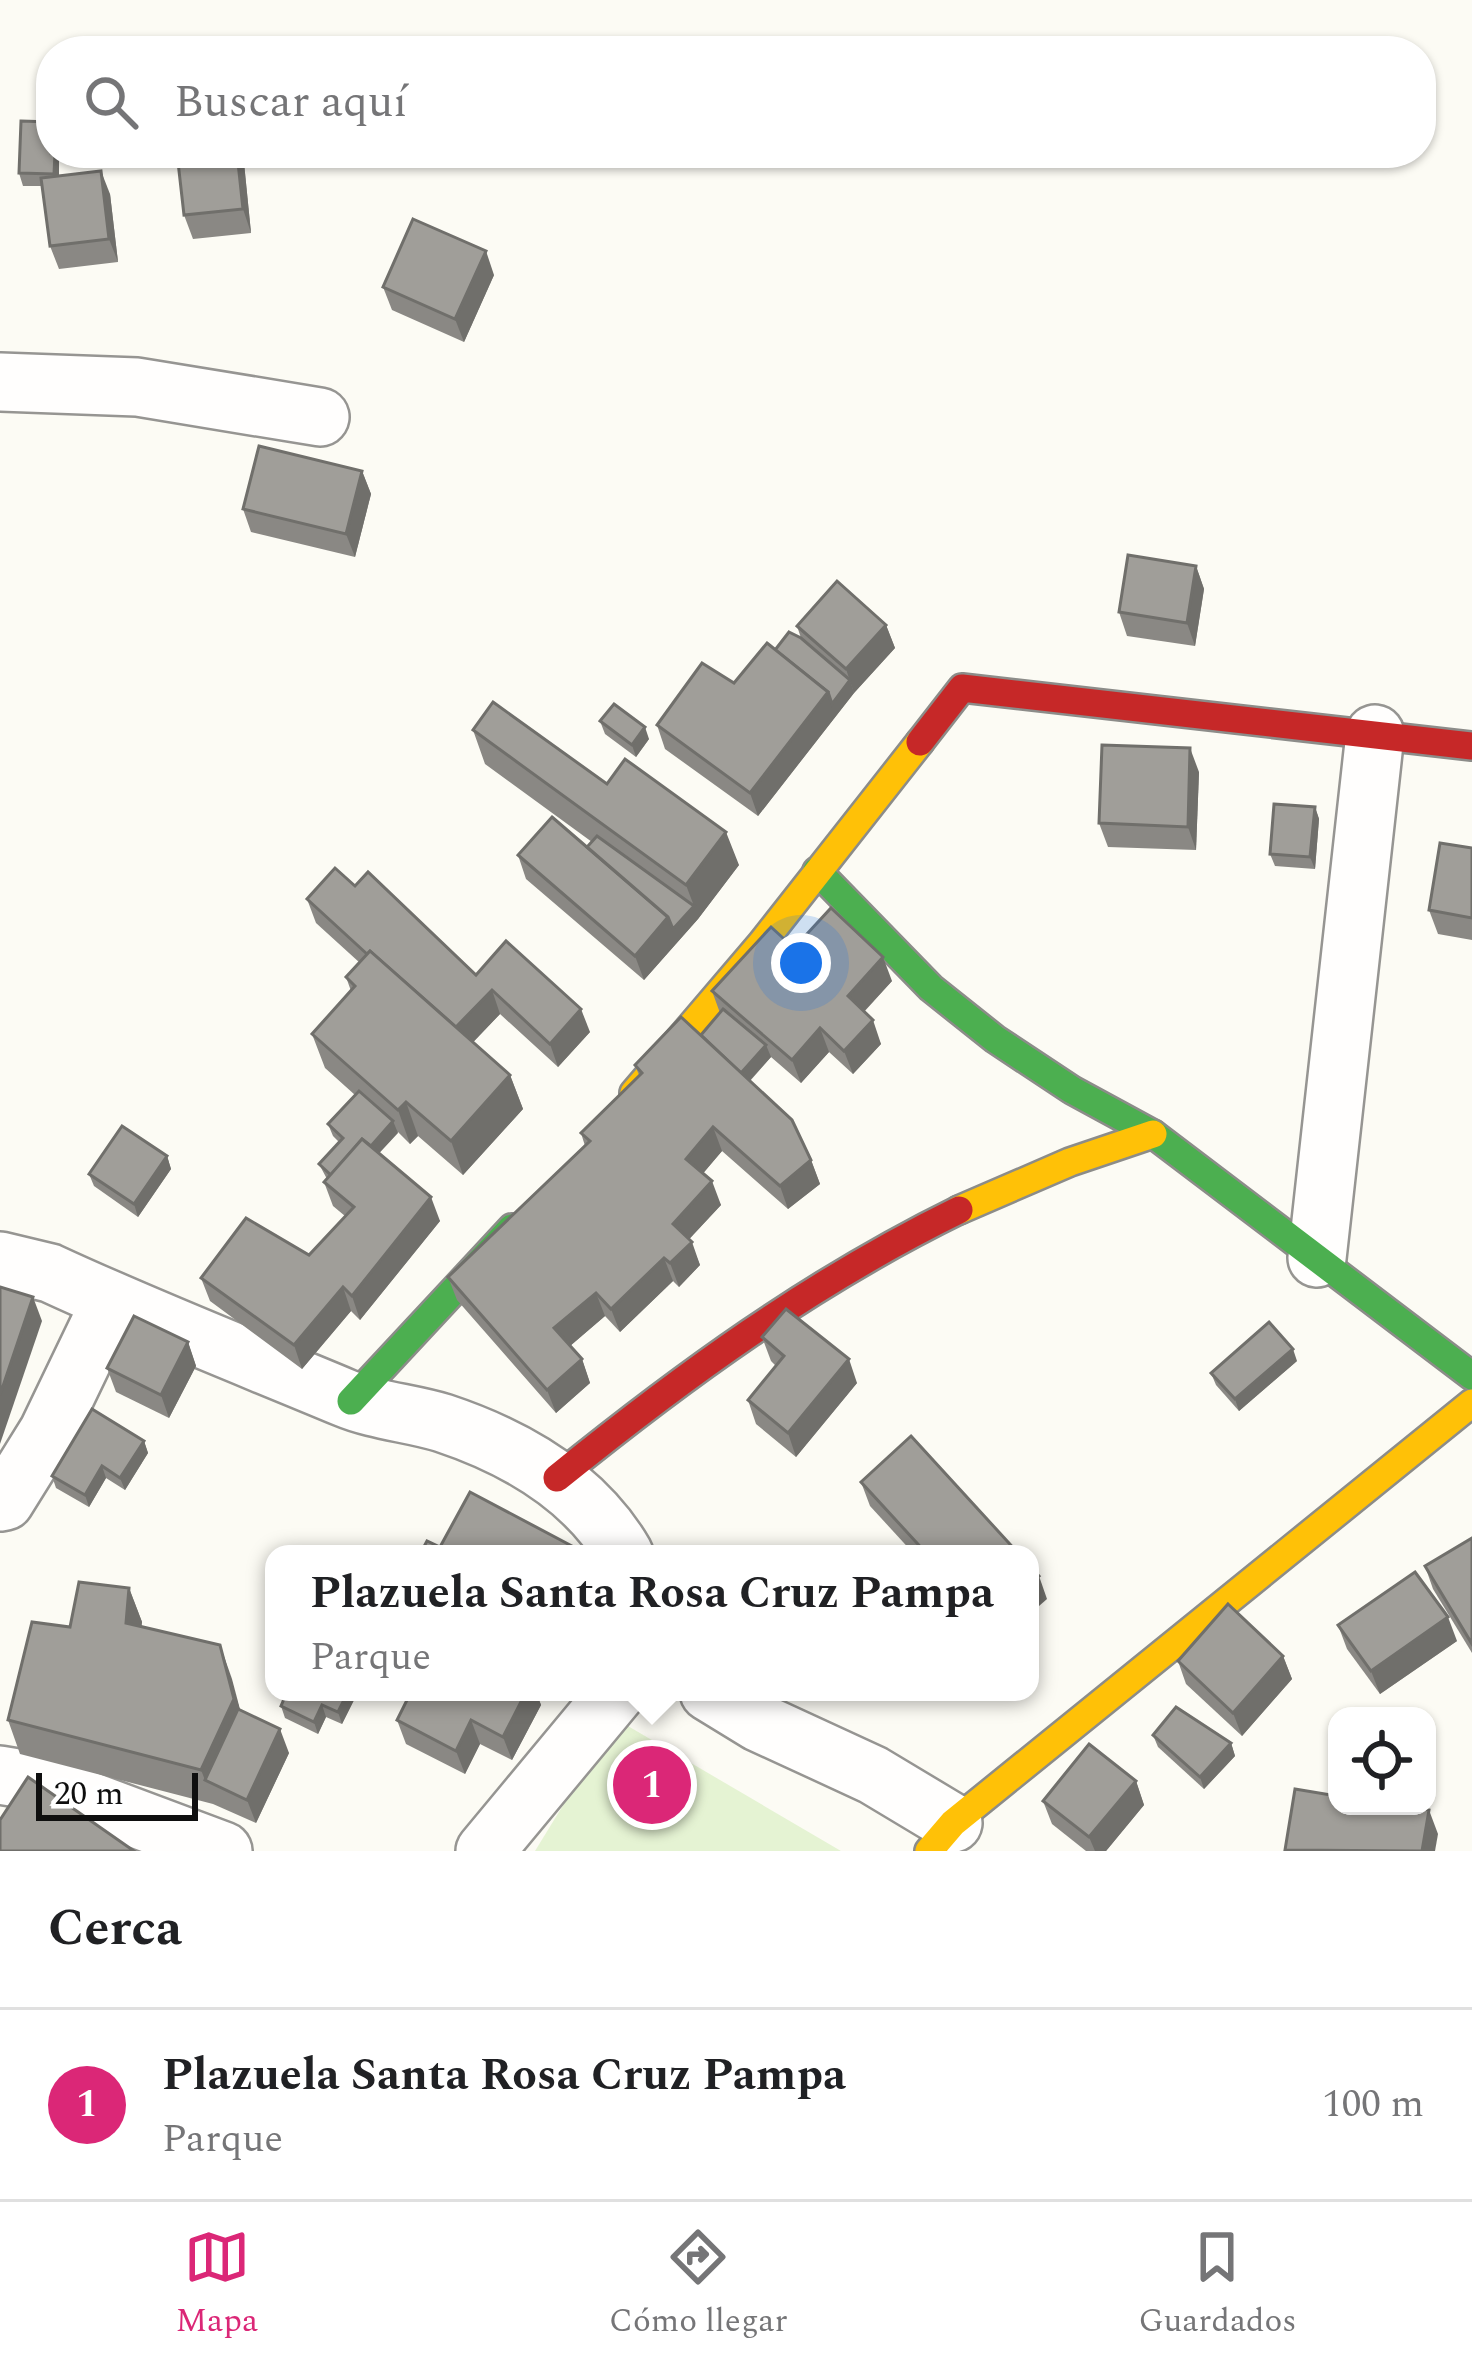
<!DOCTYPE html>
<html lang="es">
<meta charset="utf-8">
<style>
:root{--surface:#fff;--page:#f6f6f6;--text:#202124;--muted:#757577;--line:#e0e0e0;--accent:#db2777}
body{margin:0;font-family:Spectral,serif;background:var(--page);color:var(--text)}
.controls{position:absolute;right:36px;bottom:36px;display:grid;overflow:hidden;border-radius:24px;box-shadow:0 3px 9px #0004}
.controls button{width:108px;height:108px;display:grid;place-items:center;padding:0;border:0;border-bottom:3px solid var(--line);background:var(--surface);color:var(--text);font:60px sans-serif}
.scale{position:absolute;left:36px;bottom:30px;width:162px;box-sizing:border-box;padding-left:12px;border:6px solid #0f0f0f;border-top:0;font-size:33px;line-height:42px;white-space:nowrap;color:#0f0f0f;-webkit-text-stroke:9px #fff;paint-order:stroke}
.you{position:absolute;left:801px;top:963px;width:42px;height:42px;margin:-30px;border:9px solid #fff;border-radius:50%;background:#1a73e8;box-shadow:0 0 0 18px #1a73e833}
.badge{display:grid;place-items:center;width:78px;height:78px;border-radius:50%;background:var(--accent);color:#fff;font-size:39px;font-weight:700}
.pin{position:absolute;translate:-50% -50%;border:6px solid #fff;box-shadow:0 3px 12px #0006}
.popup{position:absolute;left:265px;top:1545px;width:774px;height:156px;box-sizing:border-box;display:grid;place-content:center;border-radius:24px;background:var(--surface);filter:drop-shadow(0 3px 9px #0005);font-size:39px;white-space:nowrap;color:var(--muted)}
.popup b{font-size:45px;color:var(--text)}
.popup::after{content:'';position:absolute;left:50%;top:100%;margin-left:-24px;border:24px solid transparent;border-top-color:var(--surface)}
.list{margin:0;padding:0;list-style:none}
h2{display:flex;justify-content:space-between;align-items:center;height:156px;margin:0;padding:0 48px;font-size:51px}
h2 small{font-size:39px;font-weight:400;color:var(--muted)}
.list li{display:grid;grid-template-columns:78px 1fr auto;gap:36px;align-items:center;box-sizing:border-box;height:192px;padding:0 48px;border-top:3px solid var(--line)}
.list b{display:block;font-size:45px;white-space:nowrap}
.list p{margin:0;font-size:39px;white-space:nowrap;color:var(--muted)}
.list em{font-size:39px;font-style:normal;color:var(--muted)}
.icon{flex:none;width:66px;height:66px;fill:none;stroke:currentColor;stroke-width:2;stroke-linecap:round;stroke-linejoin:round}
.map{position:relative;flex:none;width:1472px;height:1851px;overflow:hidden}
.search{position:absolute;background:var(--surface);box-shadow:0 3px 9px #0004;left:36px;right:36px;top:36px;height:132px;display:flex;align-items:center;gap:30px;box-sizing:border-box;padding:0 42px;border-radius:48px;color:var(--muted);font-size:45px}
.sheet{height:348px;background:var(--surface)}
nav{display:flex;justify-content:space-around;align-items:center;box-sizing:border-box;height:168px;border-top:3px solid var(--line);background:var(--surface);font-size:33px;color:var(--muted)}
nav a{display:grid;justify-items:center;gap:6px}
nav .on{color:var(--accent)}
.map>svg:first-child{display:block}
.green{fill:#e5f3d3}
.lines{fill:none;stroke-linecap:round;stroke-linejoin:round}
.street-casing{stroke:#969592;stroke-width:62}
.fast-casing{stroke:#8c8c89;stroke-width:32}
.slow-casing{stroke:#8c8c89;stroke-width:32}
.jam-casing{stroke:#8c8c89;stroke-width:32}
.street{stroke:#fffefd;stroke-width:57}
.fast{stroke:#4caf50;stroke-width:27}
.slow{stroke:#ffc107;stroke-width:27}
.jam{stroke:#c62828;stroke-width:27}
.wall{fill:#8a8884}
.shaded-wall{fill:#706f6b}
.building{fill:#a09e99;stroke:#706f6b;stroke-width:3}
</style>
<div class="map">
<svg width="1472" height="1851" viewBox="0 0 1472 1851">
<rect width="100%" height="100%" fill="#fcfbf4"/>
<path class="green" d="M616 1719 841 1851H535Z"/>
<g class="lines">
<g class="street-casing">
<g id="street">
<path d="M0 382 137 387 320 417"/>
<path d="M1317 1258 1375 734"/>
<path d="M0 1261 50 1273C147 1318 247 1357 345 1398 376 1411 411 1413 443 1423 515 1447 585 1487 624 1554"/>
<path d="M0 1502 5 1501 48 1432 111 1301"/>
<path d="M709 1692 758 1722 873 1775 953 1823"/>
<path d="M0 1775 36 1781 223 1851"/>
<path d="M485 1851 617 1692"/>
</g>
</g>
<g class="fast-casing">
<g id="fast">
<path d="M817 871 931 988 995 1039 1072 1090 1153 1134 1472 1376"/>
<path d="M351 1401 512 1228"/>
</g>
</g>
<g class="slow-casing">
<g id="slow">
<path d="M634 1093 762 943 920 742"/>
<path d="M959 1210 1070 1162 1153 1134"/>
<path d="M929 1851 953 1823 1472 1403"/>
</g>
</g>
<g class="jam-casing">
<g id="jam">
<path d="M920 742 962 688 1472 746"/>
<path d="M557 1478C683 1376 812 1282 959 1210"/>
</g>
</g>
<use href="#street" class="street"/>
<use href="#fast" class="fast"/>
<use href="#slow" class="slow"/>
<use href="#jam" class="jam"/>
</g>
<g class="wall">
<path d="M51 153H59V176L110 194 118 262 59 269 50 246 42 186H23L19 173Z"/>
<path d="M243 153 251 233 193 239 184 215Z"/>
<path d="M494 275 464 342 392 310 383 287Z"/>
<path d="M362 471 371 494 355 557 251 532 243 509Z"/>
<path d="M1196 566 1204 589 1195 646 1127 636 1119 612Z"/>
<path d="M886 625 895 648 854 693 758 816 665 749 657 725 734 683 775 650 801 638 797 626Z"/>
<path d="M600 721 649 739 636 757 605 734Z"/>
<path d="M473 730 607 784 739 865 698 919 644 980 526 879 518 855 587 847 592 842 485 764Z"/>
<path d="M1199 772 1196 850 1108 847 1099 823Z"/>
<path d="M1315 807 1319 819 1315 869 1275 866 1270 854Z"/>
<path d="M1472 848V940L1438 934 1429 910Z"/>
<path d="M355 886 476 975 590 1032 558 1067 500 1014 473 1042 510 1075 523 1109 463 1175 418 1136 410 1144 398 1132 379 1153 440 1221 360 1320 351 1311 302 1369 210 1301 201 1278 309 1255 345 1216 333 1206 324 1182 327 1179 319 1164 339 1142 333 1136 328 1124 355 1095 325 1068 312 1034 351 991 346 977 360 963 316 923 307 899Z"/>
<path d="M794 948 892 981 864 1012 881 1044 853 1074 829 1052 801 1083 771 1057 750 1081 811 1160 820 1184 788 1209 722 1151 703 1173 721 1205 689 1239 700 1265 679 1287 673 1281 620 1332 605 1316 570 1346 582 1359 590 1383 556 1413 457 1300 448 1277 585 1146 581 1133 639 1075 635 1065 701 1035 720 1013 712 991Z"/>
<path d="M167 1156 171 1169 138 1217 94 1186 89 1174Z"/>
<path d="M762 1337 857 1383 796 1457 756 1424 748 1400 776 1366 771 1361Z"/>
<path d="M188 1342 196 1366 169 1418 116 1392 107 1368Z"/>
<path d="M1297 1361 1239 1411 1216 1385 1211 1373Z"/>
<path d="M144 1441 148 1453 125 1490 106 1478 89 1507 56 1488 52 1476Z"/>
<path d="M861 1482 1019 1554H914L870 1506Z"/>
<path d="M1472 1538V1653L1433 1589 1425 1566Z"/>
<path d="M129 1588 142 1622 141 1627 220 1645 240 1710 289 1753 256 1823 213 1804 20 1754 8 1720 70 1627Z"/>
<path d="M1338 1625 1457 1641 1380 1694 1347 1649Z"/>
<path d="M1283 1656 1292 1679 1242 1736 1186 1684 1178 1661Z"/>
<path d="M358 1692 342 1724 326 1717 318 1734 285 1718 281 1706 310 1699Z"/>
<path d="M411 1692H536L541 1705 512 1760 480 1744 465 1774 406 1744 397 1720Z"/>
<path d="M1153 1735 1231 1743 1235 1756 1204 1789 1158 1747Z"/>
<path d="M1136 1781 1144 1805 1106 1851H1086L1052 1824 1043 1801Z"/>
</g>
<g class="shaded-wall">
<path d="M55 153H59V186L54 174Z"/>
<path d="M237 153H243L251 233 243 209Z"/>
<path d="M101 171 110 194 118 262 109 239Z"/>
<path d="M486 251 494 275 464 342 455 319Z"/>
<path d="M362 471 371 494 355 557 346 534Z"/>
<path d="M1196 566 1204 589 1195 646 1187 623Z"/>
<path d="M886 625 895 648 854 693 846 669Z"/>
<path d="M850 680 854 693 758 816 750 793 828 692Z"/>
<path d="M645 727 649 739 636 757 632 745Z"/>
<path d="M1190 748 1199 772 1196 850 1188 827Z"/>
<path d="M1315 807 1319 819 1315 869 1310 857Z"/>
<path d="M726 832 739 865 698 919 644 980 635 956 668 917 694 906 686 885Z"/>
<path d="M883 957 892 981 856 1020 848 996Z"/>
<path d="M492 990 500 1014 461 1055 453 1031Z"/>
<path d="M581 1009 590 1032 558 1067 550 1044Z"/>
<path d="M873 1020 881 1044 853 1074 844 1051Z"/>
<path d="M820 1028 829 1052 801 1083 792 1060Z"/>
<path d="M766 1045 771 1057 743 1088 739 1076Z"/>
<path d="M510 1075 523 1109 463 1175 451 1141Z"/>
<path d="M406 1102 418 1136 410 1144 398 1110Z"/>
<path d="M393 1121 398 1133 342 1193 338 1181Z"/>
<path d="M713 1127 722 1151 695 1183 686 1159Z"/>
<path d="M167 1156 171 1169 138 1217 134 1204Z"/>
<path d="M811 1160 820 1184 788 1209 780 1186Z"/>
<path d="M712 1181 721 1205 681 1248 673 1224Z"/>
<path d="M431 1197 440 1221 360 1320 352 1296Z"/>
<path d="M692 1242 700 1265 679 1287 670 1263Z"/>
<path d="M664 1258 673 1281 620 1332 611 1309Z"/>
<path d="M343 1287 351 1311 302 1369 294 1345Z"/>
<path d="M596 1293 605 1316 563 1352 554 1328Z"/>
<path d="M33 1297 42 1321 0 1444V1395Z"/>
<path d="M188 1342 196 1366 169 1418 161 1395Z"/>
<path d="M1293 1349 1297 1361 1239 1411 1235 1399Z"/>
<path d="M582 1359 590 1383 556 1413 547 1390Z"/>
<path d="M849 1359 857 1383 796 1457 788 1433Z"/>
<path d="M144 1441 148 1453 125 1490 120 1478Z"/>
<path d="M102 1466 106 1478 89 1507 85 1495Z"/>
<path d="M1039 1576 1047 1599 1030 1614V1583Z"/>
<path d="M129 1588 142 1622 138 1657 126 1623Z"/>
<path d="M1448 1617 1457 1641 1380 1694 1371 1671Z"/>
<path d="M220 1645 232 1679 246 1732 205 1780 201 1770Z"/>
<path d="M1283 1656 1292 1679 1242 1736 1233 1713Z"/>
<path d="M348 1692H358L342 1724 338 1712Z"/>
<path d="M524 1692H536L541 1705 512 1760 503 1737Z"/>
<path d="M322 1705 326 1717 318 1734 314 1722Z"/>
<path d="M471 1720 480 1744 465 1774 456 1751Z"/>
<path d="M280 1729 289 1753 256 1823 247 1800Z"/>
<path d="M1231 1743 1235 1756 1204 1789 1200 1777Z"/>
<path d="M1136 1781 1144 1805 1106 1851H1095L1089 1837Z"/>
<path d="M1429 1810 1438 1834 1435 1851H1422Z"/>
</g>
<g class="building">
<path d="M21 121 51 122V153H55L54 174 19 173Z"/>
<path d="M177 153H237L243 209 184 215Z"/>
<path d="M101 171 109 239 50 246 41 178Z"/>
<path d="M413 219 486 251 455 319 383 287Z"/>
<path d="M259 446 362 471 346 534 243 509Z"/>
<path d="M1128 555 1196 566 1187 623 1119 612Z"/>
<path d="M837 581 886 625 846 669 797 626Z"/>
<path d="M789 632 801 638 850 680 832 704 828 692 775 650Z"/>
<path d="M767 643 828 692 750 793 657 725 702 663 734 683Z"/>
<path d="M493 702 607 784 625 759 726 832 686 885 473 730Z"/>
<path d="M614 704 645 727 632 745 600 721Z"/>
<path d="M1102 745 1190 748 1188 827 1099 823Z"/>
<path d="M1274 804 1315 807 1310 857 1270 854Z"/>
<path d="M552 817 668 917 635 956 518 855Z"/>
<path d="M597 836 694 906 673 929 668 917 587 847Z"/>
<path d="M1440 843 1472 848V918L1429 910Z"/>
<path d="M335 868 355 886 368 872 476 975 506 941 581 1009 550 1044 492 990 456 1027 370 951 367 954 307 899Z"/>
<path d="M831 908 883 957 848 996 873 1020 844 1051 820 1028 792 1060 712 991 771 927 794 948Z"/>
<path d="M370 951 510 1075 451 1141 406 1102 398 1110 312 1034 355 986 346 977Z"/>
<path d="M723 1009 766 1045 741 1073 701 1035Z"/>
<path d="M681 1017 792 1120 811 1160 780 1186 713 1127 686 1159 712 1181 673 1224 692 1242 670 1263 664 1258 611 1309 596 1293 554 1328 582 1359 547 1390 448 1277 590 1141 581 1133 642 1073 635 1065Z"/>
<path d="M359 1091 393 1121 371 1146 362 1139 331 1175 319 1164 343 1138 328 1124Z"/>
<path d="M122 1126 167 1156 134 1204 89 1174Z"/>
<path d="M362 1139 431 1197 352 1296 343 1287 294 1345 201 1278 246 1218 309 1255 354 1207 324 1182Z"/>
<path d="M0 1287 33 1297 0 1395Z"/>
<path d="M786 1309 849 1359 788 1433 748 1400 784 1356 762 1337Z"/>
<path d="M134 1316 188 1342 161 1395 107 1368Z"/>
<path d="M1269 1322 1293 1349 1235 1399 1211 1373Z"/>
<path d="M92 1409 144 1441 120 1478 102 1466 85 1495 52 1476Z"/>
<path d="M911 1436 1019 1554H927L861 1482Z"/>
<path d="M470 1492 587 1554H420L427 1541 440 1547Z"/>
<path d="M1472 1538V1644L1425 1566Z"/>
<path d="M1030 1566 1039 1576 1030 1583Z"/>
<path d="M1415 1572 1448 1617 1371 1671 1338 1625Z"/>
<path d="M79 1582 129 1588 126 1623 220 1645 234 1699 201 1770 8 1720 32 1622 70 1627Z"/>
<path d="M1228 1604 1283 1656 1233 1713 1178 1661Z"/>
<path d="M287 1692H294L310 1699 313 1692H348L338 1712 322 1705 314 1722 281 1706Z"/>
<path d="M411 1692H526L503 1737 471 1720 456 1751 397 1720Z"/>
<path d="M1176 1707 1231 1743 1200 1777 1153 1735Z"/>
<path d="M238 1709 280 1729 247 1800 205 1780Z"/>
<path d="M1089 1744 1136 1781 1089 1837 1043 1801Z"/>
<path d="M28 1777 134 1851H0V1820Z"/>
<path d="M1295 1789 1337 1796V1806H1402L1429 1810 1422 1851 1285 1850Z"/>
</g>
</svg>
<div class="controls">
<button><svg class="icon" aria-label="locate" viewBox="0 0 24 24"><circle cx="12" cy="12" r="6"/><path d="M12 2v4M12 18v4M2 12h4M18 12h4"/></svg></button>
</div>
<div class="scale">20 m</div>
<div class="you"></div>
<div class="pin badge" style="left:652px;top:1785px">1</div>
<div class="popup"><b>Plazuela Santa Rosa Cruz Pampa</b>Parque</div>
<div class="search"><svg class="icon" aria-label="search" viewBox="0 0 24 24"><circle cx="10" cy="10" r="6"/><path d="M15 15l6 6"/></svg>Buscar aquí</div>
</div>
<section class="sheet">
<h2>Cerca<small></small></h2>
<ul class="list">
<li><span class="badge">1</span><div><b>Plazuela Santa Rosa Cruz Pampa</b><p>Parque</p></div><em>100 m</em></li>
</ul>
</section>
<nav>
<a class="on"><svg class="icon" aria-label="map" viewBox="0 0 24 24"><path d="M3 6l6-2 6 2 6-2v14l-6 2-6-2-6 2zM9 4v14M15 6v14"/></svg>Mapa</a>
<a><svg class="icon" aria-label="directions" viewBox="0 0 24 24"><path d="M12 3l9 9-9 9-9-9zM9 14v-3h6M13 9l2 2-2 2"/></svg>Cómo llegar</a>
<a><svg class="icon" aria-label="saved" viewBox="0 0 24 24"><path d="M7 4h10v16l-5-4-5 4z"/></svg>Guardados</a>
</nav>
